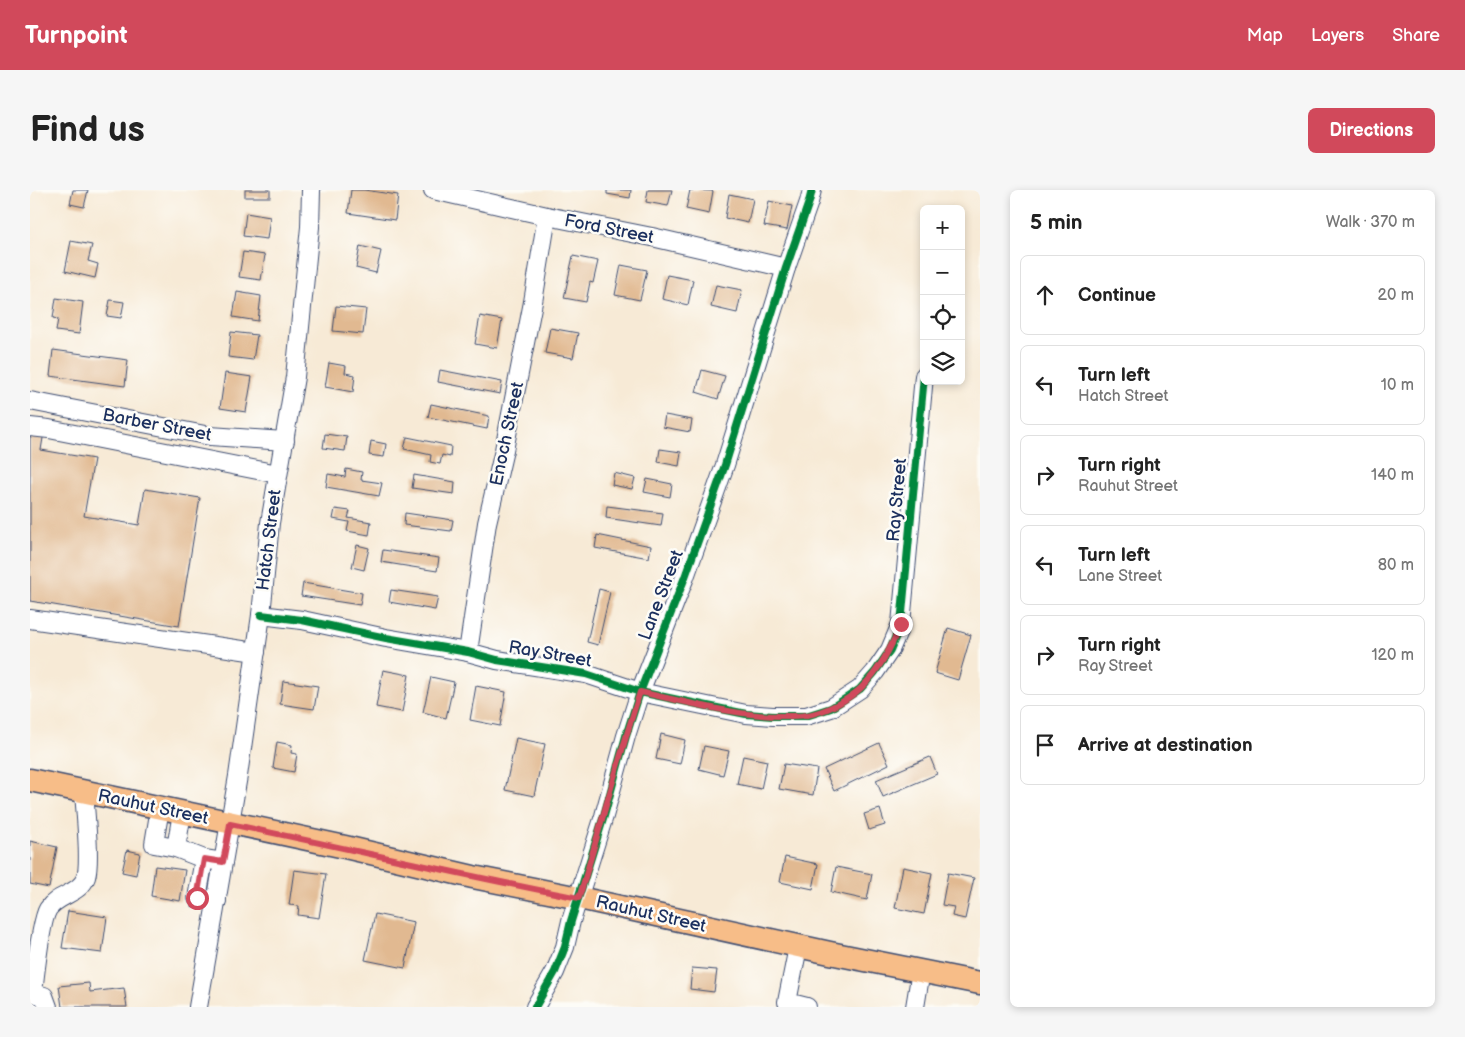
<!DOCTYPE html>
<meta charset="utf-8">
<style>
:root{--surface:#fff;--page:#f6f6f6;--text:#222;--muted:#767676;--line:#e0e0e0;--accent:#d1495b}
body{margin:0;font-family:"Balsamiq Sans",sans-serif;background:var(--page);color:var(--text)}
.controls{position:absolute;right:15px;top:15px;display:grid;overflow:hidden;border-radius:8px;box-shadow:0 2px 8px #0003}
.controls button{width:45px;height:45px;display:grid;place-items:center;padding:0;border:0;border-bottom:1px solid var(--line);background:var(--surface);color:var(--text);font:25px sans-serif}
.stop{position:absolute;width:15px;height:15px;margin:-11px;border:4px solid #d1495b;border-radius:50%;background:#fff}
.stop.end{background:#d1495b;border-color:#fff;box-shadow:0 1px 5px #0008}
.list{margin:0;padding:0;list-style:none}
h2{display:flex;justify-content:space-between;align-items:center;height:65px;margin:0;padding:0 20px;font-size:21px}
h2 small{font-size:16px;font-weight:400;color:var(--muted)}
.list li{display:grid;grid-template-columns:32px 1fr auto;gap:15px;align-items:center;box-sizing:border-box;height:80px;margin:0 10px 10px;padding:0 10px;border:1px solid var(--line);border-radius:8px}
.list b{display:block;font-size:19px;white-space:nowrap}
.list p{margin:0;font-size:16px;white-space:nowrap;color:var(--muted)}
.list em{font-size:16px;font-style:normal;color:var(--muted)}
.icon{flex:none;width:28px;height:28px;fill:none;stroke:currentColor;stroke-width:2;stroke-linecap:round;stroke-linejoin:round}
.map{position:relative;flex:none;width:950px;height:817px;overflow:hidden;border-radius:8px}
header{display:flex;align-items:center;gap:30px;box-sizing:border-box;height:70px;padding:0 25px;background:var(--accent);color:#fff}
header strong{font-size:24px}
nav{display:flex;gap:28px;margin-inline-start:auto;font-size:18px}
.intro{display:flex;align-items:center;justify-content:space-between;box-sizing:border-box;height:120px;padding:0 30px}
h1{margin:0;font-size:35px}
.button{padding:12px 22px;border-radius:8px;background:var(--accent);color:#fff;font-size:18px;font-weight:700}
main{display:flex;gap:30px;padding:0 30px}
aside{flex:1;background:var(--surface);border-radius:8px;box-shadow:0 2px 8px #0003}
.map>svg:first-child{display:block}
.building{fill:#e1b991}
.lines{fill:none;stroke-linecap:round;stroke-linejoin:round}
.minor-casing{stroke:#3c4b70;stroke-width:20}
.major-casing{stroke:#3c4b70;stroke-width:25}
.minor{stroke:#fff;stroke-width:18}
.major{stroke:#f7bd88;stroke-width:22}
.cycleway-casing{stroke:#fdfcf7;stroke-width:11}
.cycleway{stroke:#00873e;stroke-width:8}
.route{stroke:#d1495b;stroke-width:6}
.labels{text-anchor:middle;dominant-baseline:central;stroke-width:5;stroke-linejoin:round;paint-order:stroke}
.street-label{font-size:18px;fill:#1b2f5e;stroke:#fdfcf7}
</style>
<header>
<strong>Turnpoint</strong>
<nav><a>Map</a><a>Layers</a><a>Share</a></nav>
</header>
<div class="intro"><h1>Find us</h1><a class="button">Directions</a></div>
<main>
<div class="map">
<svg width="950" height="817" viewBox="0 0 950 817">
<rect width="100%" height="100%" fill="#fdfcf7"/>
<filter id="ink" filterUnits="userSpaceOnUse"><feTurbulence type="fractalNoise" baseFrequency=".02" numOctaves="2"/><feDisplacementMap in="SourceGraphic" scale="10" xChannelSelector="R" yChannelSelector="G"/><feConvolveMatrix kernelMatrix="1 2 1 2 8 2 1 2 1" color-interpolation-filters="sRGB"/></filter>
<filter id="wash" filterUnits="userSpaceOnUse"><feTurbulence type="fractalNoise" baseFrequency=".0096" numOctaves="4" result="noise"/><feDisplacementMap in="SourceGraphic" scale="20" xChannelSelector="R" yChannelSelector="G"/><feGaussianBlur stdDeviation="1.12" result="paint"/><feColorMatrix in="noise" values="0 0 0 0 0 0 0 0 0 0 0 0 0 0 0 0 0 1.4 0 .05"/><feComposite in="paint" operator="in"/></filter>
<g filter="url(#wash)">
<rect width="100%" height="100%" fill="#f7ead6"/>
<g id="blocks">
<g class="building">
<path d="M43 0H58L54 17 40 14Z"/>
<rect x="215" y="0" width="25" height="7"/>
<path d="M321 0H334L368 5 365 30 318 23Z"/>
<path d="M577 0H601L600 8 577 4Z"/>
<path d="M618 0H642L638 16 616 12Z"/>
<path d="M660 0 683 1 679 24 656 19Z"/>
<path d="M699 4 723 9 718 33 695 28Z"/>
<path d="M739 11 762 16 757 40 734 36Z"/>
<path d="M216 23 240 27 237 49 213 46Z"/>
<path d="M41 51 62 55 58 71 68 74 65 88 35 81Z"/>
<path d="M330 56 351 61 346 83 326 78Z"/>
<path d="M213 62 235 65 231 90 209 87Z"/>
<path d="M543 66 568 71 563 93 560 92 556 112 534 108Z"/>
<path d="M591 75 617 80 610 110 585 105Z"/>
<path d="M637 85 663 90 658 115 632 109Z"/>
<path d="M686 95 712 100 707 123 681 117Z"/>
<path d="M207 102 231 106 228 131 203 127Z"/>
<path d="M26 108 53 112 49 144 26 141 28 129 23 128Z"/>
<path d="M80 110 94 112 91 128 77 126Z"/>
<path d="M306 116 336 119 333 144 303 141Z"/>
<path d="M450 126 472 130 467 158 445 154Z"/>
<path d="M520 138 548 143 543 168 515 163Z"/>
<path d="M201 142 227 145 223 170 198 167Z"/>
<path d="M23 160 98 170 95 196 20 186Z"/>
<path d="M299 173 316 176 315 183 325 185 323 202 295 197Z"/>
<path d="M410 180 472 192 470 204 408 192Z"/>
<path d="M672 180 695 186 688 209 666 202Z"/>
<path d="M195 183 222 187 216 222 190 218Z"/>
<path d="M401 214 459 226 457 239 398 227Z"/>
<path d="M635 225 662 230 660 242 633 237Z"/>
<path d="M0 240 14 242 11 260 64 269 54 326 109 335 115 299 170 308 149 436 0 411Z"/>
<path d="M295 244 317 247 315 261 293 258Z"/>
<path d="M377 247 421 256 420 267 412 265 410 274 400 272 401 265 374 259Z"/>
<path d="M341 251 356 254 354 267 339 265Z"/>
<path d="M630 259 651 262 649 276 628 272Z"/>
<path d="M316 279 332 282 331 290 352 293 349 306 296 297 298 284 315 287Z"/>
<path d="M584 283 605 288 602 299 582 295Z"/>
<path d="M384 285 425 292 424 304 382 298Z"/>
<path d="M617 289 642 294 640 307 614 302Z"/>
<path d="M577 316 633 323 631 336 576 328Z"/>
<path d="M305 319 320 321 318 328 341 332 339 345 317 341 319 332 303 329Z"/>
<path d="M375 323 423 330 421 341 374 335Z"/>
<path d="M567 345 621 356 619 368 565 358Z"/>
<path d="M327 355 339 358 334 380 322 377Z"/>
<path d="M353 360 409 368 407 381 351 372Z"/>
<path d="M273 393 332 403 330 415 271 406Z"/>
<path d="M569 399 580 402 568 455 557 452Z"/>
<path d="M361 400 408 407 405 420 359 412Z"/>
<path d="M918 438 941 445 928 490 905 483Z"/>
<path d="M353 480 379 485 372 522 346 517Z"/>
<path d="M401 487 424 492 416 528 393 522Z"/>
<path d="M253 491 288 496 284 519 250 514Z"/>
<path d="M446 496 476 502 470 536 440 530Z"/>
<path d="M631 544 655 550 650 574 626 569Z"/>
<path d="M486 548 515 554 504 606 475 600Z"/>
<path d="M247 552 262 555 261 563 267 564 264 582 243 578Z"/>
<path d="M849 553 859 574 804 601 794 579Z"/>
<path d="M674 556 699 561 693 585 669 579Z"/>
<path d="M713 566 737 571 731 599 707 594Z"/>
<path d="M900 567 907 584 853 607 846 590Z"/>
<path d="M754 574 787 579 783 605 749 599Z"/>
<path d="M850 619 855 635 839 640 834 624Z"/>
<path d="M0 651 27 657 19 698 0 694Z"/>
<path d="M97 660 110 663 106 685 92 682Z"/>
<path d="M755 667 788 674 783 699 750 692Z"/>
<path d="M125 676 155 680 150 711 121 706Z"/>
<path d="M806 677 842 684 837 710 801 702Z"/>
<path d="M873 677 902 683 894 724 865 718Z"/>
<path d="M264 680 296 684 289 728 268 725 269 716 259 715Z"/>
<path d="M918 683 944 688 935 729 922 726 924 717 912 715Z"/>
<path d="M38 721 77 727 72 763 32 758Z"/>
<path d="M345 724 384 732 375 778 335 770Z"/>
<path d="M662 778 687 780 684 802 660 799Z"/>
<path d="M59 793 60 802 94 798 97 817H32L29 796Z"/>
</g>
</g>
</g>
<g filter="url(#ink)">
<use href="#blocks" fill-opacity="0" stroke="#3c4b70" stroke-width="1"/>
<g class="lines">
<g class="minor-casing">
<g id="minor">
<path d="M403 0 517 26 622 47 756 78"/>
<path d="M0 211 180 246 255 251"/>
<path d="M0 237 19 239 248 284"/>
<path d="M231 425 272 430 356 448 438 462 467 470 556 484 610 502 716 524 743 526H776L801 518 830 499 845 482 860 460 871 434 894 186"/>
<path d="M0 429 226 462"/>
<path d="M438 462 457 333 474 260 503 112 517 26"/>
<path d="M130 618 124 654 146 658 152 623"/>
<path d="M146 658 174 669"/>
<path d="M187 711 167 708 174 669 193 672"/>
<path d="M768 757 757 812 777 817"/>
<path d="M0 802 14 806 18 817"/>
<path d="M3 802C5 785 11 730 18 719 28 704 50 704 56 687 61 671 55 620 54 602"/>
<path d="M168 817 208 586 231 425 240 333 265 187 280 37 281 0"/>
<path d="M505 817 525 782 535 757 541 731 574 626 596 546 610 502 655 387 695 275 756 78 779 12 782 0"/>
<path d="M885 817 891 781"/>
</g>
</g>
<g class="major-casing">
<path id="major" d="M0 590 315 657 443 687 549 708 800 763 950 793"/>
</g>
<use href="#minor" class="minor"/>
<use href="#major" class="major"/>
<g class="cycleway-casing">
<g id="cycleway">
<path d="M231 425 272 430 356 448 438 462 467 470 556 484 610 502 716 524 743 526H776L801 518 830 499 845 482 860 460 871 434 894 186"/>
<path d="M505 817 525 782 535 757 541 731 574 626 596 546 610 502 655 387 695 275 756 78 779 12 782 0"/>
</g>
</g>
<use href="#cycleway" class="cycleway"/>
</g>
</g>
<g class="lines" filter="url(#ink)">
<path class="route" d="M167 708 174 669 193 672 200 634C316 658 432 685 549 708 570 639 588 570 610 502 658 512 708 527 757 526 764 526 771 526 777 525 795 522 817 511 831 498 850 480 861 457 871 434"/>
</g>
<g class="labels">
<g class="street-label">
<text transform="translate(579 39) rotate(11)">Ford Street</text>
<text transform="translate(127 235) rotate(11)">Barber Street</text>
<text transform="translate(477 244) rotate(-78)">Enoch Street</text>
<text transform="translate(867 310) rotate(-85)">Ray Street</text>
<text transform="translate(239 350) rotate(-83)">Hatch Street</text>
<text transform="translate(631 405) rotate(-69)">Lane Street</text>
<text transform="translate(520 464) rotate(10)">Ray Street</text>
<text transform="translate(123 617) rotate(12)">Rauhut Street</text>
<text transform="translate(621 724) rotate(13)">Rauhut Street</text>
</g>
</g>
</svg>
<div class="controls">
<button>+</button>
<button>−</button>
<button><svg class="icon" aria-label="locate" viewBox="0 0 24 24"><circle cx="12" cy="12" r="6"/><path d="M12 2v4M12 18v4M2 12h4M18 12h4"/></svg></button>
<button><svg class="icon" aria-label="layers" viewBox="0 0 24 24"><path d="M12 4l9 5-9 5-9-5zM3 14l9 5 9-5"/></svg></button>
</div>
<div class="stop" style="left:167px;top:708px"></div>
<div class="stop end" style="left:871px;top:434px"></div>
</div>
<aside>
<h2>5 min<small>Walk · 370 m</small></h2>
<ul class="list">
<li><svg class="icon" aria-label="ahead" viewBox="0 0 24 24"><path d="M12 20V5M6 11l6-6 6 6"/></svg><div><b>Continue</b></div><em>20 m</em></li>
<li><svg class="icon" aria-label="left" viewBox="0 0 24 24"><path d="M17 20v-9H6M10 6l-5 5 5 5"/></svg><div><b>Turn left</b><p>Hatch Street</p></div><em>10 m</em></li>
<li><svg class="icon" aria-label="right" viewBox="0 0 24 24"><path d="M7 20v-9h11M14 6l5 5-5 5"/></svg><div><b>Turn right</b><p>Rauhut Street</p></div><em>140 m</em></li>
<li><svg class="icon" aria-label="left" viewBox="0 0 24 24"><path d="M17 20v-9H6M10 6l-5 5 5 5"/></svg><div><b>Turn left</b><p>Lane Street</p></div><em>80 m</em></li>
<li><svg class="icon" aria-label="right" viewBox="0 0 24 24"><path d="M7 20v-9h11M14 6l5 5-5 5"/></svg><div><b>Turn right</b><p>Ray Street</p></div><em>120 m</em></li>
<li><svg class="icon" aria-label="arrive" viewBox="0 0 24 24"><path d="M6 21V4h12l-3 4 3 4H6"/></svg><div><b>Arrive at destination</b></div></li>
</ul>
</aside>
</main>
